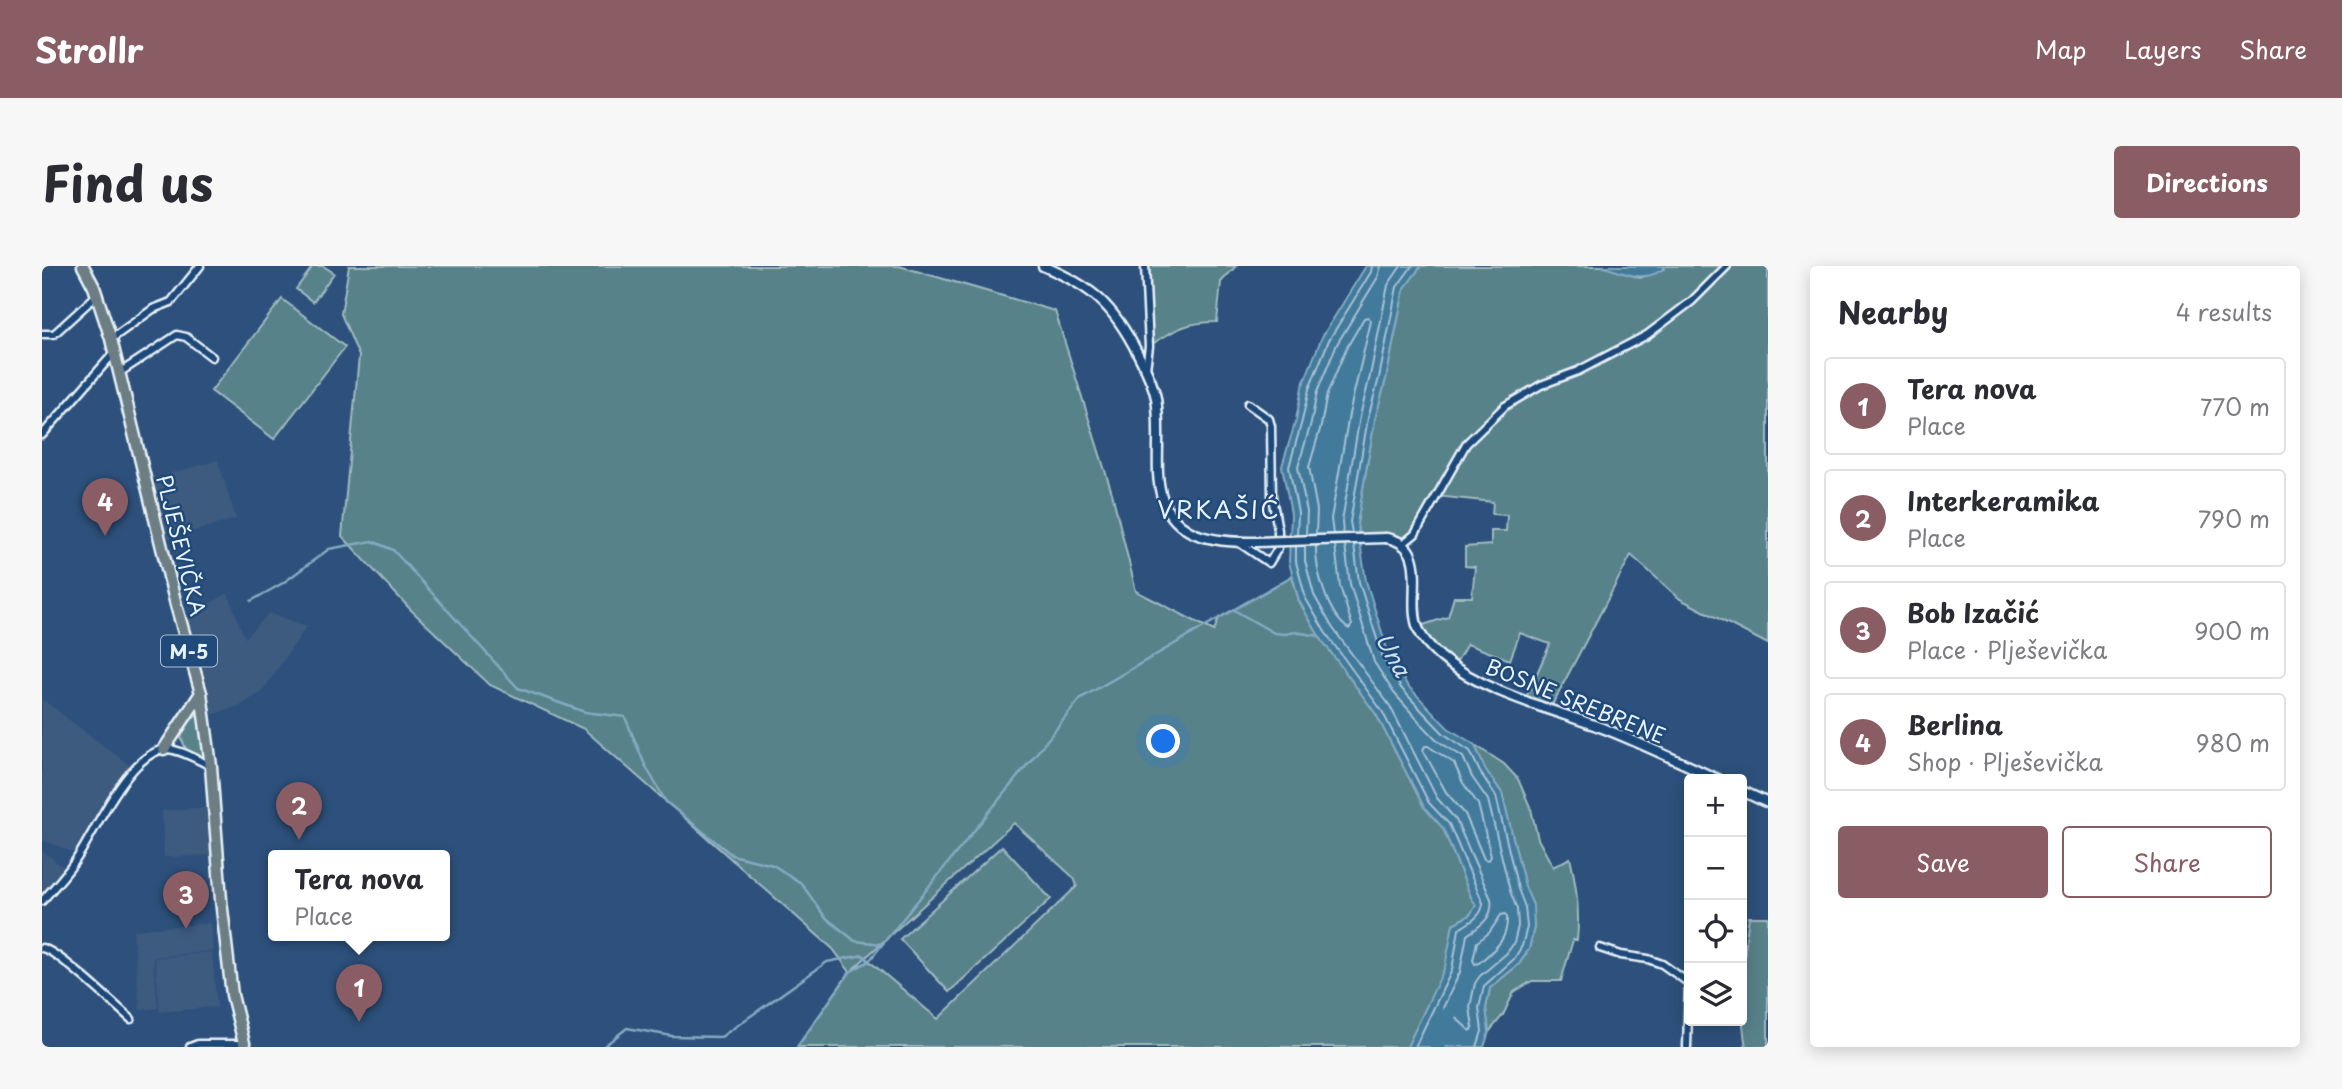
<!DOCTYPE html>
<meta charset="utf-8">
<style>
:root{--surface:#fff;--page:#f7f7f7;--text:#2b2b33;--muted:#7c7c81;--line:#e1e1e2;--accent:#8a5d65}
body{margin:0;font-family:"Playpen Sans",sans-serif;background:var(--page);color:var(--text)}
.controls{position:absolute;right:21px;bottom:21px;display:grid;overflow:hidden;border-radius:7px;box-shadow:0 4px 18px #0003}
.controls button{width:63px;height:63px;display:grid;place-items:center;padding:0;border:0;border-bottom:2px solid var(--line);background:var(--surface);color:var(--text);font:35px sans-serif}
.you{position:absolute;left:1122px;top:476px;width:24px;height:24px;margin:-18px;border:5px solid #fff;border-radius:50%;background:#1a73e8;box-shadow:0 0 0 10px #1a73e833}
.badge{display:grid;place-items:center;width:46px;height:46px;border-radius:50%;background:var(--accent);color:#fff;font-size:23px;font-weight:700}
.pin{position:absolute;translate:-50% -58px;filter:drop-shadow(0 2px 4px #0008)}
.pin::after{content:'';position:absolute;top:37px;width:24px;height:21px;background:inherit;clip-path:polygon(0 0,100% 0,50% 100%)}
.popup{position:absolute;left:226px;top:584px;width:182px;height:91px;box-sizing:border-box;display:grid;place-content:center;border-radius:7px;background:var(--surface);filter:drop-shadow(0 2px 5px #0005);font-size:23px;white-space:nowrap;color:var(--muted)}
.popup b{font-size:26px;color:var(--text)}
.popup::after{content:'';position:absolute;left:50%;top:100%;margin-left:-14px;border:14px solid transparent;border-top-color:var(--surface)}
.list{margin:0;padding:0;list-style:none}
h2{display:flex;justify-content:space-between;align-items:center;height:91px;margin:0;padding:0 28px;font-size:30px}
h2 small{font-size:23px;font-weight:400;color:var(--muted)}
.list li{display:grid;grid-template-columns:46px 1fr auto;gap:21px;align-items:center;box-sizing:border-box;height:98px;margin:0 14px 14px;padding:0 14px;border:2px solid var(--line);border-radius:7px}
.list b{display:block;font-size:26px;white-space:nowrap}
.list p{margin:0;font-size:23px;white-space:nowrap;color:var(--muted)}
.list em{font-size:23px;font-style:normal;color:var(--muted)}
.actions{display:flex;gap:14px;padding:21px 28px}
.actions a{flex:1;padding:16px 0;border:2px solid var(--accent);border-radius:7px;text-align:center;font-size:24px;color:var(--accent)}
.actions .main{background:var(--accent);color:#fff}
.icon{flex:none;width:38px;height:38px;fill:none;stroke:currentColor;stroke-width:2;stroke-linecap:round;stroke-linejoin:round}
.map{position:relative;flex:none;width:1726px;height:781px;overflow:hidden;border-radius:7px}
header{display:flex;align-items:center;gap:42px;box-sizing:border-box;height:98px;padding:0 35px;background:var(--accent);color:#fff}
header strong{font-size:33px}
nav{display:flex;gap:38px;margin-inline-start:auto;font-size:24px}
.intro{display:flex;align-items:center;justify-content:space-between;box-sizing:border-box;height:168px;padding:0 42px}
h1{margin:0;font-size:49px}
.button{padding:18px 32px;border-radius:7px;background:var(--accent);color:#fff;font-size:24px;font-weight:700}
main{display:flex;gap:42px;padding:0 42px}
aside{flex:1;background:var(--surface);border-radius:7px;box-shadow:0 4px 18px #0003}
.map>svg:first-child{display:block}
.built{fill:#3e5a7f}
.green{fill:#58828a;stroke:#a0bac1;stroke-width:2;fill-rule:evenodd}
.water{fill:#427a9c;stroke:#84aac1;stroke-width:2}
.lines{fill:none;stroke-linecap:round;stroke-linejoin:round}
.shore{stroke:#a6c1d3;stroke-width:2}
.stream{stroke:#84aac1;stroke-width:2.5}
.river{stroke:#427a9c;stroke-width:14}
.minor-casing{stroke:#e8f1f8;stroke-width:11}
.tertiary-casing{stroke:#e8f1f8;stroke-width:13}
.primary-casing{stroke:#e8f1f8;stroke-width:15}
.minor{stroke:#1f4a7a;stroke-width:6}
.tertiary{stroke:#1f4a7a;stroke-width:8}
.primary{stroke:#6c7e84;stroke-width:10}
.tertiary-bridge-casing{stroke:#e8f1f8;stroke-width:13;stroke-linecap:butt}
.tertiary-bridge{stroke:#1f4a7a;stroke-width:8}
.labels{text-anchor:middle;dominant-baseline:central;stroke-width:5;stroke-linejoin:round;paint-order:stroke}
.shield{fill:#1f4a7a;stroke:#acbfd2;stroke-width:2}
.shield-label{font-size:19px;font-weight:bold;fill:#e8f1f8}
.street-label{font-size:21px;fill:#e8f1f8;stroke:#1f4a7a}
.water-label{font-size:23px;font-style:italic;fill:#cfdfea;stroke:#1f4a7a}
.quarter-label{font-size:24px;letter-spacing:2px;fill:#e8f1f8;stroke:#1f4a7a}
</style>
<header>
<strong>Strollr</strong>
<nav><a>Map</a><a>Layers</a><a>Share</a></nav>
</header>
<div class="intro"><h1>Find us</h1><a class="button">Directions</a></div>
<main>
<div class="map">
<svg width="1726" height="781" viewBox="0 0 1726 781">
<rect width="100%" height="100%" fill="#2d517c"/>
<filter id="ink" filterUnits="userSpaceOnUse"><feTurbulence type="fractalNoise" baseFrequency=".0143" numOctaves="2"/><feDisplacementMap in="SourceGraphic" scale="14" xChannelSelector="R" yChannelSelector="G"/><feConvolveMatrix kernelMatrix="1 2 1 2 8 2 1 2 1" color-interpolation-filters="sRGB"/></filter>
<g filter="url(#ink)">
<g class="built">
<path d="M176 194 194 253 117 275 102 215Z"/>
<path d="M186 327 203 372 227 347 265 360 219 427 197 440 169 449 145 350Z"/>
<path d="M0 433 91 502 37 589 0 574Z"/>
<path d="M169 541 174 589 122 591 120 545Z"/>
<path d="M0 585 24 603 0 634Z"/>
<path d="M169 657 171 685 111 691 116 742 98 744 91 664Z"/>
<path d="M170 686 175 741 118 746 113 692Z"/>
</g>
<g class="green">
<path d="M271 0H281L292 7 271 36 254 23Z"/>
<path d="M307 0H857L1013 45 1070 227 1094 325 1172 365 1177 352 1250 310 1257 335 1277 370 1334 448 1382 541 1401 562 1429 631 1435 639 1428 649 1411 658 1404 701 1365 781H755L808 706 791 683 542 463 448 419 368 343 300 270 317 90 299 48ZM972 557 1032 612 1035 620 896 753 827 695 811 703Z"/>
<path d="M1103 0H1194L1179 16 1175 56C1143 56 1132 64 1107 80Z"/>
<path d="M1379 0H1560L1598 12 1622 3 1624 0H1726V378L1638 333 1589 289 1508 443 1483 434 1508 378 1478 367 1468 394 1425 378 1412 400 1375 361 1406 351 1412 331H1430L1433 301 1423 300V281L1449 279V265H1464L1465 249 1450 248 1451 236 1394 230 1388 243 1362 277 1315 273V257L1333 153 1344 113 1362 23Z"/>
<path d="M240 33 303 81 232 173 169 125Z"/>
<path d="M156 448 163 495 145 485 139 472 146 457Z"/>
<path d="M1433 479 1462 498 1476 513 1489 543 1496 573 1511 601 1528 592C1535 620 1538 645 1535 674H1531L1519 715H1490L1472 726 1461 749 1447 766 1444 742 1448 722 1477 698 1487 683 1492 661 1490 639 1483 621 1460 527 1443 503Z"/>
<path d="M960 580 1009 633 907 726 858 673Z"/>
<path d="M1707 651H1726V781H1704C1696 737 1701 695 1707 651Z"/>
</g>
<g class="water">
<path d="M1324 0H1379L1362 23 1344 113 1333 153 1315 257 1324 315 1347 389 1365 419 1406 462 1433 479 1443 503 1460 527 1483 621 1491 639 1492 661 1487 683 1477 698 1448 722 1444 742 1447 766 1442 781H1365L1403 701 1411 658 1428 649 1434 639 1429 631 1401 562 1382 541 1334 448 1277 370 1257 335 1247 296 1249 248 1240 200 1254 154 1260 121 1280 71Z"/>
<path d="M1560 0H1624C1606 19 1581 7 1560 0Z"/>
</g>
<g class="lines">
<g class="shore">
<path d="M1310 267 1308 256 1326 152 1337 112 1355 21 1370 0"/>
<path d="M1274 268 1275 244 1267 201 1279 160 1285 128 1304 83 1322 52 1326 51 1329 55 1307 148 1289 253 1291 268"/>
<path d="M1301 268 1300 255 1318 150 1328 110 1346 19 1359 0"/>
<path d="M1255 269 1256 247 1247 201 1260 155 1267 123 1287 74 1329 6 1330 0"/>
<path d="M1264 269 1265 246 1256 201 1269 157 1275 126 1295 78 1336 11 1339 0"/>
<path d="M1312 279 1317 316 1341 392 1359 422 1381 446 1402 468 1428 485 1438 506 1454 530 1476 623 1483 641 1485 661 1480 680 1472 693 1442 720 1437 742 1440 765 1435 781"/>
<path d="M1254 280V296L1264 333 1283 366 1340 445 1387 537 1407 558 1441 637C1440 651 1428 656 1417 663L1410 704 1373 781"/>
<path d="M1263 280V295L1272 329 1290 361 1348 440 1395 532 1414 554 1449 633C1452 652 1438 660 1425 669L1418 706 1401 742 1402 745 1412 750 1428 765 1431 762 1428 741 1433 717 1438 710 1465 687 1472 677 1476 660 1475 643 1468 625 1446 534 1430 511 1421 491 1396 475 1374 452 1352 427 1332 396 1308 318 1303 279"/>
<path d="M1274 280C1273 304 1286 350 1307 363L1310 359 1298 320 1293 279"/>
<path d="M1383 480H1386L1412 497 1421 517 1436 538 1449 590 1447 594 1442 593 1423 548 1404 526 1381 484Z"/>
<path d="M1459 649 1463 648 1465 651C1466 674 1453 683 1437 697L1433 698 1431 694 1435 676 1447 667Z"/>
</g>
<g class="stream">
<path d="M209 335 241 317 287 283 330 275 351 284 476 422 543 446 583 451 603 499 624 536 690 589 731 599 759 617 783 651 813 675 840 678"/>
<path d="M1192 344 1232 367 1243 368 1253 366 1277 370"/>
<path d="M561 781 585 762 630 770 679 771 785 696 821 689 827 695"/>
<path d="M755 781 808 706 827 695 1039 432 1250 310"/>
</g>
<path class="river" d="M1395 781 1408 746"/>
<g class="minor-casing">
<g id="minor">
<path d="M1103 0 1107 80 1104 103"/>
<path d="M0 68H12L55 29"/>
<path d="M69 73 111 43 129 36 158 0"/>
<path d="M77 107 135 69 144 71 170 91"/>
<path d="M0 169 72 87"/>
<path d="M1196 276 1227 297 1236 282V264L1230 231 1229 160 1227 153 1206 138"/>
<path d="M1362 277 1373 268 1424 178 1463 140 1499 119 1536 105 1605 69 1650 35 1685 0"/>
<path d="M0 635C13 620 27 606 37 589 55 561 88 486 124 483 138 483 156 494 169 500"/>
<path d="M0 682C15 684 73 739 89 753"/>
<path d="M1558 682 1579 689 1606 693 1620 698 1647 717"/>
<path d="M148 781 156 778H202"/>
<path d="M1645 781 1647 716"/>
</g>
</g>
<g class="tertiary-casing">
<g id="tertiary">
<path d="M1001 0C1051 21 1071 39 1096 88 1103 102 1111 116 1114 132 1118 157 1115 182 1116 207 1119 268 1162 277 1214 276"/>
<path d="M1344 272C1390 279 1364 332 1376 362 1380 373 1390 383 1399 391 1442 427 1510 443 1563 463 1601 478 1638 496 1675 513"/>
<path d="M1700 525 1726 537"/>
</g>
</g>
<g class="primary-casing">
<g id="primary">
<path d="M41 0 52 21 69 73 134 339 159 427 169 500 179 634 190 729 203 781"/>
<path d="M122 483 159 427"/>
</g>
</g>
<use href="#minor" class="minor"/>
<use href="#tertiary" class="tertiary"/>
<use href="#primary" class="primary"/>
<g class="tertiary-bridge-casing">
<path id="tertiary-bridge" d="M1214 276 1344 272"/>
</g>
<use href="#tertiary-bridge" class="tertiary-bridge"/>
</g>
</g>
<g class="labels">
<rect class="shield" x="119" y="369.5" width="56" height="31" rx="5"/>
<g class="shield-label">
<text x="147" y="385">M-5</text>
</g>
<g class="street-label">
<text transform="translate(140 279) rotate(76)">PLJEŠEVIČKA</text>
<text transform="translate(1534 434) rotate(22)">BOSNE SREBRENE</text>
</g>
<g class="water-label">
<text transform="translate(1352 388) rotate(61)">Una</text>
</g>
<g class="quarter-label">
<text x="1177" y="243">VRKAŠIĆ</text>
</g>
</g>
</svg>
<div class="controls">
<button>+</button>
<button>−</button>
<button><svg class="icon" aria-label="locate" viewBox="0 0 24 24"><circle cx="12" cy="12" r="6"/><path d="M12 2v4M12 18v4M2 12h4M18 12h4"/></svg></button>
<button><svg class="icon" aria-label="layers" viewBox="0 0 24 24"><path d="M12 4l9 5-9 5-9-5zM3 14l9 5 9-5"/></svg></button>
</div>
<div class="you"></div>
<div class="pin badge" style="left:317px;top:756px">1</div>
<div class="popup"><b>Tera nova</b>Place</div>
<div class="pin badge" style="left:257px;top:574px">2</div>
<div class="pin badge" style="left:144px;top:663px">3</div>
<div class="pin badge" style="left:63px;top:270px">4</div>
</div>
<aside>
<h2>Nearby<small>4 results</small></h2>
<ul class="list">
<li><span class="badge">1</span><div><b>Tera nova</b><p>Place</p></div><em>770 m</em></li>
<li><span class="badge">2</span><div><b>Interkeramika</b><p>Place</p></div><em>790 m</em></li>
<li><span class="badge">3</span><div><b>Bob Izačić</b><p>Place · Plješevička</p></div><em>900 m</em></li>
<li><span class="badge">4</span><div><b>Berlina</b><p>Shop · Plješevička</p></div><em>980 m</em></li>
</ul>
<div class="actions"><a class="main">Save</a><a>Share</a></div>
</aside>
</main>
